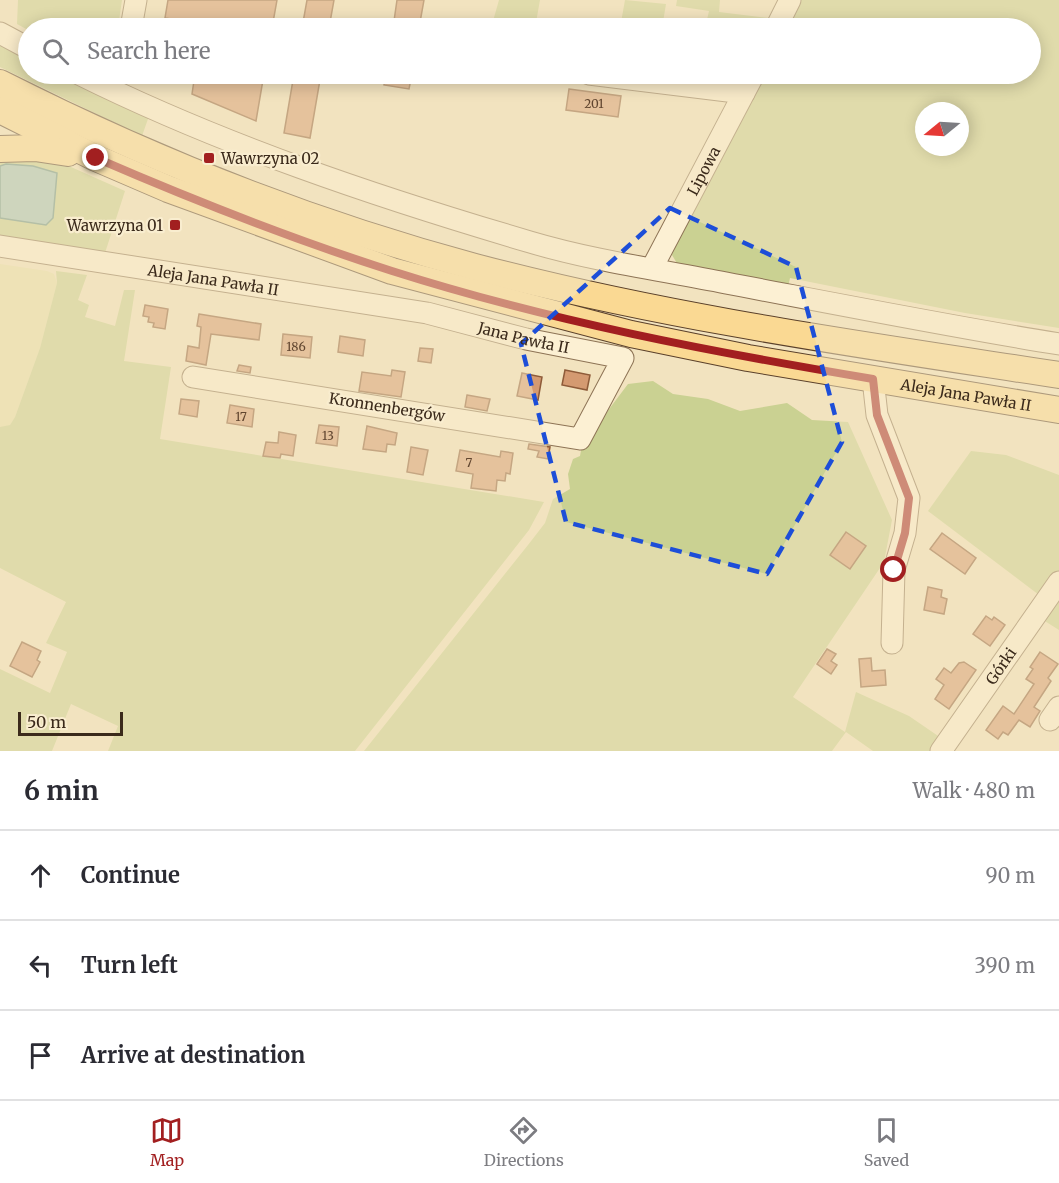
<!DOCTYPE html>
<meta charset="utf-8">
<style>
:root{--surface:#fff;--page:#f2f2f3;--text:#2b2b33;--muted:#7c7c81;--line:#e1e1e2;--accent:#a21f20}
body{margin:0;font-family:Merriweather,serif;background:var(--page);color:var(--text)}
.compass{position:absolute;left:915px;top:102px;width:54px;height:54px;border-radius:50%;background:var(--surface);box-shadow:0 3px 15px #0003;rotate:252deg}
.scale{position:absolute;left:18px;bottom:15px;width:105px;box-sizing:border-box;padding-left:6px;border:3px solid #3b2a1b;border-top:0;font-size:16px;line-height:21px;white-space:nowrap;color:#3b2a1b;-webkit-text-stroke:4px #f9edcf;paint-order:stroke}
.stop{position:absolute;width:18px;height:18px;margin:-14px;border:4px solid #a21f20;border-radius:50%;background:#fff}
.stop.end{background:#a21f20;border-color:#fff;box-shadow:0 2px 6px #0008}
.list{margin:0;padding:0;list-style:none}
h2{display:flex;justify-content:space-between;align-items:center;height:78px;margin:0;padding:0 24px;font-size:26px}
h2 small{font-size:20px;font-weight:400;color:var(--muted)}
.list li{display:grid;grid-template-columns:39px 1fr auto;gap:18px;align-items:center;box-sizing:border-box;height:90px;padding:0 24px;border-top:2px solid var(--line)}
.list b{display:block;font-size:22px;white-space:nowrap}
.list em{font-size:20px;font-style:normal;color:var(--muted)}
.icon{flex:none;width:33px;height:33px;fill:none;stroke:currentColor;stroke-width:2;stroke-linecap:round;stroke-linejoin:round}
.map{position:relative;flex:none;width:1059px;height:751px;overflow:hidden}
.search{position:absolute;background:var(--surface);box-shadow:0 3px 15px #0003;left:18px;right:18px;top:18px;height:66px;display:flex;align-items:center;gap:15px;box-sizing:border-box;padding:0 21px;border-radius:33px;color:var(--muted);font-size:22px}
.sheet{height:348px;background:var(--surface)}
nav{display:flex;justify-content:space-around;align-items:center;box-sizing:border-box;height:84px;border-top:2px solid var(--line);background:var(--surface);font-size:16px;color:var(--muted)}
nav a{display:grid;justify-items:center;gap:3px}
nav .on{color:var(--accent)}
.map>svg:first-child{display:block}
.farmland{fill:#e9dfab}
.green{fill:#cad192;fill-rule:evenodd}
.water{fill:#a3c4ba;stroke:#699288;stroke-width:1.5}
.building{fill:#d49a71;stroke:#8e5b39;stroke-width:1.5}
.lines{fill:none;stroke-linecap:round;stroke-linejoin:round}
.minor-casing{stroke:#8d7355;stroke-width:23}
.major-casing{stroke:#5a402a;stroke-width:28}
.minor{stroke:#fcf0d3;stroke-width:21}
.major{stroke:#fad993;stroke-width:26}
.route{stroke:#a21f20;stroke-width:8}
.marked{fill:none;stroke:#1d4ed8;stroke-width:4.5;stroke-dasharray:12 8;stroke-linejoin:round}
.poi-dot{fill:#a21f20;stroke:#f9edcf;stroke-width:2}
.labels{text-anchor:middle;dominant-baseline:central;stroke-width:4.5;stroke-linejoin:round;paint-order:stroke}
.number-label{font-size:12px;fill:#614630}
.poi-label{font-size:15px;fill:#3b2a1b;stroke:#f9edcf;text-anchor:start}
.street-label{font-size:15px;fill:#3b2a1b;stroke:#f9edcf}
</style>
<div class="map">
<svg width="1059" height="751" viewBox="0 0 1059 751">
<rect width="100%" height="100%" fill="#f2e3bf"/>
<path class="farmland" d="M0 264 47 271 54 274 57 283 40 348 15 417 10 425 3 427H0Z"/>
<g class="green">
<path d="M18 0H122L118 28 28 30 17 24Z"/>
<path d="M499 0H540L535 28H491Z"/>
<path d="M625 0 666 4 662 28H620Z"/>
<path d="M677 0H720L719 12 769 18 764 28H705L709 11 676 6Z"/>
<path d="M798 0H1059V328L965 313 790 278 788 287 678 265 672 255 673 245 760 74H1030V28H783ZM924 111H960V147H924Z"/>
<path d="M0 43 28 57V74H61L149 116 142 136 0 67Z"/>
<path d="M697 74H740L736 82 697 76Z"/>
<path d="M0 155 62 163 125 191 104 256 0 242Z"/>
<path d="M56 271 87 275 78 300 89 305 85 317 115 326 124 290H135L124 361 171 367 160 439 544 502 529 530 355 751H108L118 726 71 704 52 751H0V669L50 693 67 652 46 643 66 602 0 568V427L10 425 15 417 40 348 57 283Z"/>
<path d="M653 381 673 394 708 399 740 411 787 403 812 420 848 422 892 520 884 562 793 697 845 732 856 692 909 716 944 740 936 751H873L846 732 832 751H364L528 545 545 523 553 499 570 489 568 474 573 459 580 456 582 445 628 384Z"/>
<path d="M971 451 1006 455 1059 475V575L1043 598 928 511Z"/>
<path d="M1059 591V630L1040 618Z"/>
</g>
<path class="water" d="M6 164 33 166 57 173 53 218 46 225 0 218V166Z"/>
<g class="building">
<path d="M168 0H277L272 28H224L165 18Z"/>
<path d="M307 0H334L329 28H302Z"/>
<path d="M397 0H424L419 28H393Z"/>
<path d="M195 74H264L256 121 192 94Z"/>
<path d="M294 74H321L310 138 284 133Z"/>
<path d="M386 74H412L409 89 384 85Z"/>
<path d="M569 89 621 96 618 117 566 110Z"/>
<path d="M145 305 168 309 165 329 153 327 154 323 148 322 149 317 143 316Z"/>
<path d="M199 314 261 324 259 340 211 334 206 365 186 361 188 346 199 348 201 327 197 326Z"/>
<path d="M283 334 312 337 310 358 281 355Z"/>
<path d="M340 336 365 340 363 356 338 352Z"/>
<path d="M420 348 433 349 431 363 418 361Z"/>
<path d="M239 365 251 367 250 373 237 371Z"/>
<path d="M392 370 405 372 401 397 359 391 362 372 391 376Z"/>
<path d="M565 370 590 375 587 390 562 385Z"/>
<path d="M522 373 542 377 538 400 517 396Z"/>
<path d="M467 395 490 399 487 411 465 407Z"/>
<path d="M181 399 199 401 197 417 179 414Z"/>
<path d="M230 405 254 409 252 427 227 423Z"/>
<path d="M319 425 339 427 337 446 316 443Z"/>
<path d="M367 426 397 433 395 445 387 444 386 452 363 449Z"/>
<path d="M279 432 296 435 293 456 281 454 280 458 263 456 266 442 278 443Z"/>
<path d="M529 444 550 447 548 459 537 457 539 451 528 449Z"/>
<path d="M411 447 428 450 423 475 407 472Z"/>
<path d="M460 450 500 457 501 451 513 453 510 474 506 473 505 481 497 480 496 491 471 488 473 474 456 471Z"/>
<path d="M846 532 866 546 850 569 830 555Z"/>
<path d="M942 533 976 558 965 574 930 549Z"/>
<path d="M928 587 942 590 941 597 947 599 944 614 924 610Z"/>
<path d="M986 616 992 620 994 617 1005 625 990 646 973 634Z"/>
<path d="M22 642 41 651 37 660 40 662 32 677 10 666Z"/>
<path d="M827 649 836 654 831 661 837 665 831 674 817 664Z"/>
<path d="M1040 652 1058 664 1048 678 1051 681 1034 707 1040 711 1030 727 1019 720 1008 735 1003 732 998 739 986 730 1003 706 1014 714 1034 684 1026 679 1033 669 1030 667Z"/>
<path d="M871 658 872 671 885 670 886 685 861 687 859 659Z"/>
<path d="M964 662 976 670 949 709 935 699 944 685 936 679 944 668 951 673 959 663Z"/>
</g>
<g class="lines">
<g class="minor-casing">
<g id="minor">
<path d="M131 28 136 0"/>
<path d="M776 28 790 0"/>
<path d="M0 33 28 48"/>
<path d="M79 74C222 145 377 197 530 242 594 261 661 270 726 283 837 304 948 326 1059 344"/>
<path d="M589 74 744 93"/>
<path id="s1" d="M0 246 427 313 526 339 623 358 580 439 193 377"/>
<path id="s2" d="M652 268 754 74"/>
<path d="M873 379 877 415 909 498 905 533 894 570 892 643"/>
<path d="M1050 720 1059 707"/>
<path id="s3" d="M941 751 1059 582"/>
</g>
</g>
<g class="major-casing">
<g id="major">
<path d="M0 83C152 160 311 223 475 267 667 318 864 345 1059 375"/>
<path id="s4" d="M0 110 96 158 168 189 392 271 631 334 748 358 1059 410"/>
<path d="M0 149 35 148 68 153"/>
</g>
</g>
<use href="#minor" class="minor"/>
<use href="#major" class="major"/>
</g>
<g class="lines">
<path class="route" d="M96 158C193 200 292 239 392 271 549 321 712 352 873 379L877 415 909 498 905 533 894 570"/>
</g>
<path d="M0 0H1059V751H0ZM670 208 796 267 842 442 767 574 566 522 521 344Z" fill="#f2e3bf" fill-opacity=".55" fill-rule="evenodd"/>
<path class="marked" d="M670 208 796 267 842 442 767 574 566 522 521 344Z"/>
<g class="poi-dot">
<rect x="203" y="152" width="12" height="12" rx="3"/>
<rect x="169" y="219" width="12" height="12" rx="3"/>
</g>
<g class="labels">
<g class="number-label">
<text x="594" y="103">201</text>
<text x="296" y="346">186</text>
<text x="241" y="416">17</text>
<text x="328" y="435">13</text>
<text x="469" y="462">7</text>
</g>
<g class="poi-label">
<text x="221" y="158">Wawrzyna 02</text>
<text x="163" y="225" text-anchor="end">Wawrzyna 01</text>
</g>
<g class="street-label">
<text stroke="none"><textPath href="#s2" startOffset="110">Lipowa</textPath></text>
<text stroke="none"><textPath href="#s1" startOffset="216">Aleja Jana Pawła II</textPath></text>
<text stroke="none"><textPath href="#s1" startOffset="532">Jana Pawła II</textPath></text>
<text stroke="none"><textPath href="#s4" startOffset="1012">Aleja Jana Pawła II</textPath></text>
<text transform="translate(387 407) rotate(9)">Kronnenbergów</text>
<text stroke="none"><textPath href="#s3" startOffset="104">Górki</textPath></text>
</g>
</g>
</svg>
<svg class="compass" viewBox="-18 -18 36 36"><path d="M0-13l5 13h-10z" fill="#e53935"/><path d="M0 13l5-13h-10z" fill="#7c7c81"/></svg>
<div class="scale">50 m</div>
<div class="stop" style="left:894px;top:570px"></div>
<div class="stop end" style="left:96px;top:158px"></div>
<div class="search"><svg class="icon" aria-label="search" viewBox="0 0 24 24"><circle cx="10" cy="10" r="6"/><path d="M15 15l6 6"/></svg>Search here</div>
</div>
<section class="sheet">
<h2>6 min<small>Walk · 480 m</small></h2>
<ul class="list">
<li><svg class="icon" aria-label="ahead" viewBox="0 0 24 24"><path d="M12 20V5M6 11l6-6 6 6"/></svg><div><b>Continue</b></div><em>90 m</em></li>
<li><svg class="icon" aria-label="left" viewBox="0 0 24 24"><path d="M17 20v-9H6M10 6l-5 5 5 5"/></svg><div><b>Turn left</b></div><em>390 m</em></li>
<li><svg class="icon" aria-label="arrive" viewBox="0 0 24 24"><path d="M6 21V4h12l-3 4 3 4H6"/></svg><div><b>Arrive at destination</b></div></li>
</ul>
</section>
<nav>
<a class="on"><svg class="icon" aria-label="map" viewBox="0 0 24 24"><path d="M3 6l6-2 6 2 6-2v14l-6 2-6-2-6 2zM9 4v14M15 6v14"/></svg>Map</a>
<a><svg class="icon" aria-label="directions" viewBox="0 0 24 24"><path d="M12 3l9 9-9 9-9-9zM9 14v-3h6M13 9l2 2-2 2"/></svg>Directions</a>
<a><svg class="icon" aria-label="saved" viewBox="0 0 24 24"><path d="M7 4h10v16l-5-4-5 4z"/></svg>Saved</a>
</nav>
